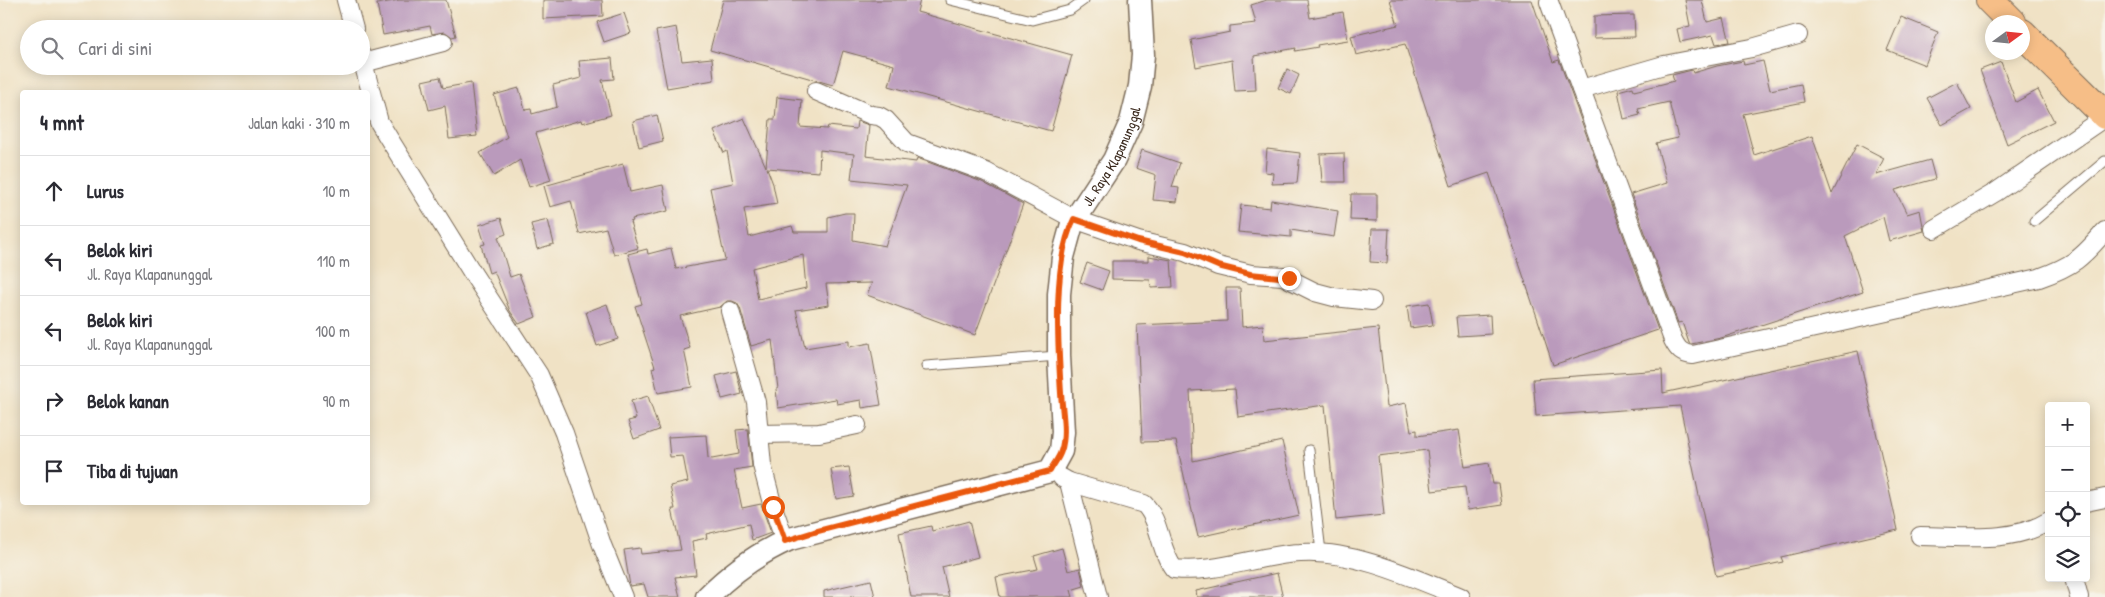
<!DOCTYPE html>
<html lang="id">
<meta charset="utf-8">
<style>
:root{--surface:#fff;--page:#f2f2f3;--text:#2b2b33;--muted:#7c7c81;--line:#e1e1e2}
body{margin:0;font-family:"Patrick Hand",sans-serif;background:var(--page);color:var(--text)}
.controls{position:absolute;right:15px;bottom:15px;display:grid;overflow:hidden;border-radius:5px;box-shadow:0 2px 12px #0003}
.controls button{width:45px;height:45px;display:grid;place-items:center;padding:0;border:0;border-bottom:1px solid var(--line);background:var(--surface);color:var(--text);font:25px sans-serif}
.compass{position:absolute;left:1985px;top:15px;width:45px;height:45px;border-radius:50%;background:var(--surface);box-shadow:0 2px 12px #0003;rotate:75deg}
.stop{position:absolute;width:15px;height:15px;margin:-11px;border:4px solid #ea580c;border-radius:50%;background:#fff}
.stop.end{background:#ea580c;border-color:#fff;box-shadow:0 1px 5px #0008}
.list{margin:0;padding:0;list-style:none}
h2{display:flex;justify-content:space-between;align-items:center;height:65px;margin:0;padding:0 20px;font-size:21px}
h2 small{font-size:16px;font-weight:400;color:var(--muted)}
.list li{display:grid;grid-template-columns:32px 1fr auto;gap:15px;align-items:center;box-sizing:border-box;height:70px;padding:0 20px;border-top:1px solid var(--line)}
.list b{display:block;font-size:19px;white-space:nowrap}
.list p{margin:0;font-size:16px;white-space:nowrap;color:var(--muted)}
.list em{font-size:16px;font-style:normal;color:var(--muted)}
.icon{flex:none;width:28px;height:28px;fill:none;stroke:currentColor;stroke-width:2;stroke-linecap:round;stroke-linejoin:round}
.map{position:relative;flex:none;width:2105px;height:597px;overflow:hidden}
.search{position:absolute;background:var(--surface);box-shadow:0 2px 12px #0003;left:20px;top:20px;width:350px;height:55px;display:flex;align-items:center;gap:12px;box-sizing:border-box;padding:0 18px;border-radius:28px;color:var(--muted);font-size:19px}
.panel{position:absolute;background:var(--surface);box-shadow:0 2px 12px #0003;left:20px;top:90px;width:350px;height:415px;border-radius:5px}
.map>svg:first-child{display:block}
.building{fill:#ba9abc;fill-rule:evenodd}
.lines{fill:none;stroke-linecap:round;stroke-linejoin:round}
.service-casing{stroke:#7a6a58;stroke-width:11}
.minor-casing{stroke:#7a6a58;stroke-width:20}
.tertiary-casing{stroke:#7a6a58;stroke-width:25}
.primary-casing{stroke:#7a6a58;stroke-width:30}
.service{stroke:#fff;stroke-width:9}
.minor{stroke:#fff;stroke-width:18}
.tertiary{stroke:#fff;stroke-width:22}
.primary{stroke:#f6be87;stroke-width:28}
.route{stroke:#ea580c;stroke-width:6}
.labels{text-anchor:middle;dominant-baseline:central;stroke-width:4;stroke-linejoin:round;paint-order:stroke}
.street-label{font-size:14px;fill:#3b2a1e;stroke:#f7f3e8}
</style>
<div class="map">
<svg width="2105" height="597" viewBox="0 0 2105 597">
<rect width="100%" height="100%" fill="#f7f3e8"/>
<filter id="ink" filterUnits="userSpaceOnUse"><feTurbulence type="fractalNoise" baseFrequency=".02" numOctaves="2"/><feDisplacementMap in="SourceGraphic" scale="10" xChannelSelector="R" yChannelSelector="G"/><feConvolveMatrix kernelMatrix="1 2 1 2 8 2 1 2 1" color-interpolation-filters="sRGB"/></filter>
<filter id="wash" filterUnits="userSpaceOnUse"><feTurbulence type="fractalNoise" baseFrequency=".0096" numOctaves="4" result="noise"/><feDisplacementMap in="SourceGraphic" scale="20" xChannelSelector="R" yChannelSelector="G"/><feGaussianBlur stdDeviation="1.12" result="paint"/><feColorMatrix in="noise" values="0 0 0 0 0 0 0 0 0 0 0 0 0 0 0 0 0 1.4 0 .05"/><feComposite in="paint" operator="in"/></filter>
<g filter="url(#wash)">
<rect width="100%" height="100%" fill="#f0e2c5"/>
<g id="blocks">
<g class="building">
<path d="M399 0H446L456 36 452 37 445 32 432 34 430 26 383 35 377 4Z"/>
<path d="M543 0H602L603 16 543 19Z"/>
<path d="M723 0H920L917 12 1072 55 1051 131 889 86 894 65 843 51 833 85 710 50Z"/>
<path d="M1267 0H1307L1310 18 1343 12 1348 40 1317 45 1318 47 1295 51 1296 48 1254 56 1256 90 1235 91 1232 60 1196 67 1191 40 1230 32V26L1256 23 1251 5Z"/>
<path d="M1390 0H1532L1553 62 1559 60 1658 330 1553 365 1489 173 1451 186 1405 44 1356 55 1351 36 1398 25Z"/>
<path d="M1685 0H1702L1707 22 1724 18 1730 42 1716 44 1713 35 1680 42 1677 29 1690 26Z"/>
<path d="M624 13 631 33 604 42 597 22Z"/>
<path d="M1634 15 1635 37 1594 38V16Z"/>
<path d="M1901 17 1938 32 1925 65 1887 50Z"/>
<path d="M676 27 682 61 712 58 714 80 667 88 656 31Z"/>
<path d="M612 58 614 79 602 80 611 115 582 123 581 120 536 133 551 180 529 187 520 160 494 176 480 153 507 137 494 95 519 88 525 110 531 109 532 114 557 107 553 85 581 78 579 61Z"/>
<path d="M1743 61 1744 65 1763 61 1770 90 1801 84 1804 102 1743 114 1754 155 1812 136 1832 194 1857 144 1884 158 1876 175 1930 160 1935 179 1895 190 1907 214 1920 210 1924 231 1889 241 1883 217 1845 236 1863 292 1721 338 1691 344 1689 343 1682 322 1678 323 1631 194 1667 183 1656 143 1678 138 1669 102 1638 109 1640 115 1624 119 1618 91 1633 87 1634 91 1674 81 1672 75 1692 70 1693 73 1717 66Z"/>
<path d="M2001 62 2016 102 2038 90 2054 121 2007 144 1980 70Z"/>
<path d="M1287 69 1299 75 1291 94 1278 88Z"/>
<path d="M440 77 443 88 471 83 477 136 449 139 445 106 429 110 422 81Z"/>
<path d="M1957 82 1971 109 1942 125 1927 98Z"/>
<path d="M777 97 802 100 800 127 827 129 828 126 856 129 857 121 869 125 866 156 916 162 917 158 982 182 1023 204 975 335 867 295 872 283 826 284 829 305 796 310 805 348 849 341V347L870 343 881 405 862 408 861 400 837 404 836 399 778 408 776 389H778L772 340 751 346 740 308 737 303 732 301H727L720 307 680 316 690 348 684 350 692 387 658 393 652 368 655 367 635 306 642 304 628 254 647 249 648 254 671 248 676 269 725 260 710 188 733 183 727 151 724 153 714 131 744 118 766 167 770 119H775ZM820 150 854 154 851 179 907 185 885 246 853 240 854 213H845L828 217V232H794L792 226 749 237 744 209 777 204 773 184 767 168 819 172ZM803 255 806 288 758 299 752 268Z"/>
<path d="M657 115 663 141 639 147 633 121Z"/>
<path d="M1267 149 1300 153 1297 183 1272 184 1273 173 1265 172Z"/>
<path d="M1142 150 1180 163 1172 187 1179 188 1177 202 1153 200 1156 175 1136 168Z"/>
<path d="M1344 153 1345 182H1322L1320 154Z"/>
<path d="M623 164 630 192 663 185 668 211 632 219 633 221 630 222 638 248 614 255 606 228 579 234 571 201 550 207 544 186Z"/>
<path d="M1351 194H1377V221L1350 220Z"/>
<path d="M1271 200 1338 211 1334 237 1291 230V237L1238 232 1241 205 1270 208Z"/>
<path d="M501 218 506 234 498 237 510 277 519 274 536 317 519 324 510 311 494 271 489 273 481 245 485 244 479 225Z"/>
<path d="M548 220 554 244 537 249 531 224Z"/>
<path d="M1372 229H1389L1387 263 1370 262Z"/>
<path d="M1149 256 1171 260 1173 287 1151 288 1150 280 1112 279V261H1149Z"/>
<path d="M1087 263 1109 271 1102 290 1080 282Z"/>
<path d="M1226 288H1240L1242 327 1263 325 1264 340 1378 328 1387 407 1406 403 1411 431 1417 430V436L1459 430 1465 467 1489 463 1493 484H1499L1502 505 1468 510 1465 487 1432 491 1427 450 1378 456 1384 515 1336 520 1325 405 1238 417 1235 389 1190 391 1193 461 1282 441 1299 515 1198 537 1176 441 1142 442 1137 325 1227 321Z"/>
<path d="M1429 303 1433 325 1410 328 1407 306Z"/>
<path d="M607 304 618 339 597 346 586 312Z"/>
<path d="M1490 315 1491 334 1458 336 1456 317Z"/>
<path d="M1858 351 1898 530 1781 557 1783 562 1716 576 1680 406 1536 416 1533 379 1662 370 1663 393Z"/>
<path d="M736 371 742 394 722 399 716 376Z"/>
<path d="M648 396 659 430 634 439 628 421 636 419 631 401Z"/>
<path d="M748 429 752 467 734 470 742 508 761 504 771 533 752 540 749 524 706 534 707 538 692 541 696 575 675 577 680 597H648L644 584 630 586 624 550 640 548 641 554 681 550 672 509H675L670 486 688 482 683 456 670 457 668 437 706 435 708 458 712 459 739 454 736 430Z"/>
<path d="M849 467 854 496 836 499 831 469Z"/>
<path d="M969 521 978 557 942 567 949 597H911L899 533 931 526 932 531Z"/>
<path d="M1062 548 1068 571 1080 568 1084 586 1071 590 1073 597H1000L996 577 1038 569 1034 556Z"/>
<path d="M1277 573 1283 597H1197L1196 591Z"/>
<path d="M871 580 875 597H824V591Z"/>
</g>
</g>
</g>
<g filter="url(#ink)">
<use href="#blocks" fill-opacity="0" stroke="#7a6a58" stroke-width="1"/>
<g class="lines">
<g class="service-casing">
<g id="service">
<path d="M950 0 1032 20 1070 10 1084 0"/>
<path d="M2034 221 2105 161"/>
<path d="M926 366 1058 356"/>
<path d="M1309 450 1321 552"/>
</g>
</g>
<g class="minor-casing">
<g id="minor">
<path d="M346 0 354 29"/>
<path d="M1549 2 1673 340C1678 350 1682 354 1693 355L2039 278C2073 266 2082 258 2105 231"/>
<path d="M361 55 379 122 388 137 475 277 539 375 564 433 602 545 623 597"/>
<path d="M363 63 443 42"/>
<path d="M1581 89 1664 65 1752 48 1798 35"/>
<path d="M816 91 871 115 879 116 886 120 907 143 986 172 1074 219 1138 241 1185 252 1218 266 1251 274 1283 276 1315 292 1334 297 1372 301"/>
<path d="M1934 229 1996 192 2105 117"/>
<path d="M730 311 756 402 762 465 773 507 785 541"/>
<path d="M759 434 819 433 857 425"/>
<path d="M1062 478 1069 482 1098 597"/>
<path d="M1069 482 1144 504C1161 521 1159 550 1174 569 1216 574 1258 555 1300 553 1351 549 1414 578 1461 597"/>
<path d="M2086 502 2105 498"/>
<path d="M1920 536C1962 536 2011 544 2049 521"/>
<path d="M2074 578 2079 597"/>
</g>
</g>
<g class="tertiary-casing">
<g id="tertiary">
<path id="s1" d="M707 597C732 572 758 553 790 539L1050 471 1061 451 1063 432 1059 356V294L1063 257 1072 224 1114 160 1131 122 1140 86 1143 55 1140 0"/>
</g>
</g>
<g class="primary-casing">
<g id="primary">
<path d="M1990 0 2012 22"/>
<path d="M2022 33 2105 115"/>
</g>
</g>
<use href="#service" class="service"/>
<use href="#minor" class="minor"/>
<use href="#tertiary" class="tertiary"/>
<use href="#primary" class="primary"/>
</g>
</g>
<g class="lines" filter="url(#ink)">
<path class="route" d="M773 507 785 541 814 532 1050 471C1053 465 1059 458 1061 451 1067 434 1062 411 1061 393 1058 346 1052 262 1074 219L1138 241 1185 252 1218 266 1250 274 1289 278"/>
</g>
<g class="labels">
<g class="street-label">
<text stroke="none"><textPath href="#s1" startOffset="701">Jl. Raya Klapanunggal</textPath></text>
</g>
</g>
</svg>
<div class="controls">
<button>+</button>
<button>−</button>
<button><svg class="icon" aria-label="locate" viewBox="0 0 24 24"><circle cx="12" cy="12" r="6"/><path d="M12 2v4M12 18v4M2 12h4M18 12h4"/></svg></button>
<button><svg class="icon" aria-label="layers" viewBox="0 0 24 24"><path d="M12 4l9 5-9 5-9-5zM3 14l9 5 9-5"/></svg></button>
</div>
<svg class="compass" viewBox="-18 -18 36 36"><path d="M0-13l5 13h-10z" fill="#e53935"/><path d="M0 13l5-13h-10z" fill="#7c7c81"/></svg>
<div class="stop" style="left:773px;top:507px"></div>
<div class="stop end" style="left:1289px;top:278px"></div>
<div class="search"><svg class="icon" aria-label="search" viewBox="0 0 24 24"><circle cx="10" cy="10" r="6"/><path d="M15 15l6 6"/></svg>Cari di sini</div>
<section class="panel">
<h2>4 mnt<small>Jalan kaki · 310 m</small></h2>
<ul class="list">
<li><svg class="icon" aria-label="ahead" viewBox="0 0 24 24"><path d="M12 20V5M6 11l6-6 6 6"/></svg><div><b>Lurus</b></div><em>10 m</em></li>
<li><svg class="icon" aria-label="left" viewBox="0 0 24 24"><path d="M17 20v-9H6M10 6l-5 5 5 5"/></svg><div><b>Belok kiri</b><p>Jl. Raya Klapanunggal</p></div><em>110 m</em></li>
<li><svg class="icon" aria-label="left" viewBox="0 0 24 24"><path d="M17 20v-9H6M10 6l-5 5 5 5"/></svg><div><b>Belok kiri</b><p>Jl. Raya Klapanunggal</p></div><em>100 m</em></li>
<li><svg class="icon" aria-label="right" viewBox="0 0 24 24"><path d="M7 20v-9h11M14 6l5 5-5 5"/></svg><div><b>Belok kanan</b></div><em>90 m</em></li>
<li><svg class="icon" aria-label="arrive" viewBox="0 0 24 24"><path d="M6 21V4h12l-3 4 3 4H6"/></svg><div><b>Tiba di tujuan</b></div></li>
</ul>
</section>
</div>
